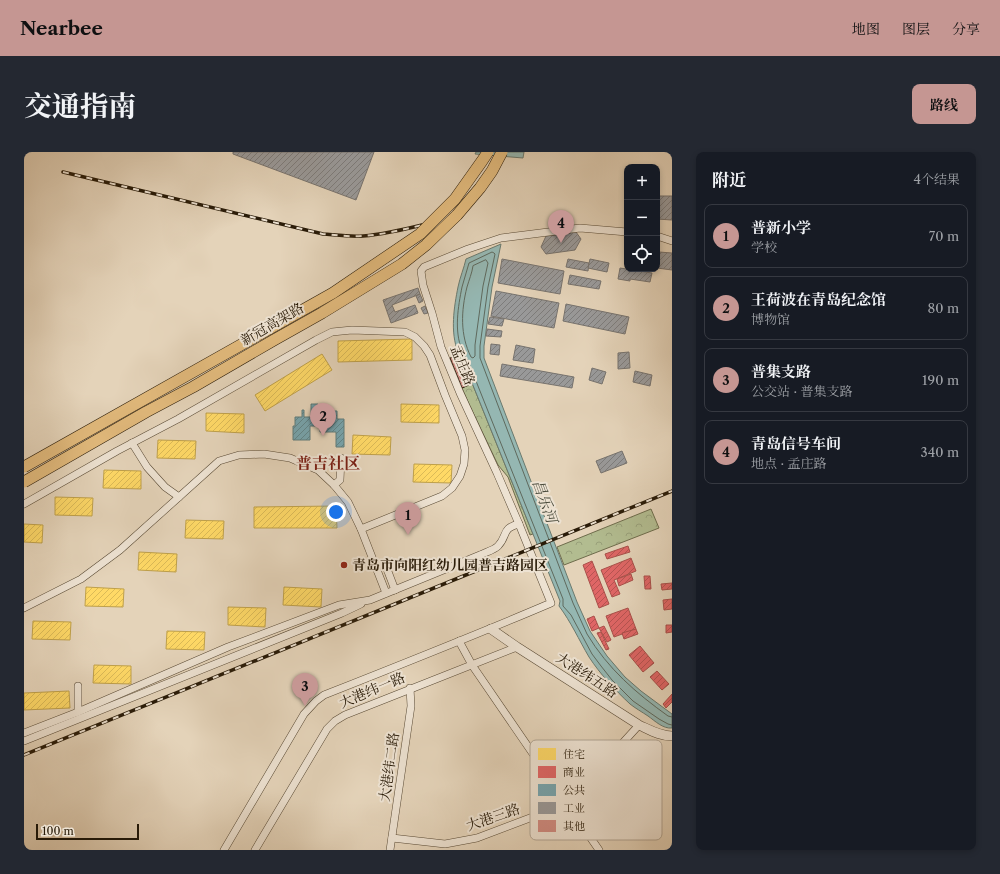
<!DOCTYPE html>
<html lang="zh">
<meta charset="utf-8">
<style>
:root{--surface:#171b24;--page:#242831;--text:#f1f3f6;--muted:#9ea1a6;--line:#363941;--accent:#c59692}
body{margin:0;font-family:"Libre Caslon Text","Noto Serif SC",serif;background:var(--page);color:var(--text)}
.controls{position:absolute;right:12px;top:12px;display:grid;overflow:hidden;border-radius:8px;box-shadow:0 2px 6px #0003}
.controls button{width:36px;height:36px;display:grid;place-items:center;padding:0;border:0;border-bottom:1px solid var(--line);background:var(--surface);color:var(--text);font:20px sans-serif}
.scale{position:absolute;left:12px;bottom:10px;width:103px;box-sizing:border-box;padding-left:4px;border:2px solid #291b08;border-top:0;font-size:11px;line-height:14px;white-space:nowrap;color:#291b08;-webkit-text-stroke:3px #ede2d2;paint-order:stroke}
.you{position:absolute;left:312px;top:360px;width:14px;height:14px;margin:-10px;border:3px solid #fff;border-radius:50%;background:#1a73e8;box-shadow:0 0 0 6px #1a73e833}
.badge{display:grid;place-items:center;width:26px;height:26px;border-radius:50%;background:var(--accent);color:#111;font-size:13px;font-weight:700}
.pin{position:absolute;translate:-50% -33px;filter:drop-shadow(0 1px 2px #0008)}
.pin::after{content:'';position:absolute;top:21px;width:14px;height:12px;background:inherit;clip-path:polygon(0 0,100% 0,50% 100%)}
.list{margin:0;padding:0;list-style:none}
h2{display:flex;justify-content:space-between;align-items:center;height:52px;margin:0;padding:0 16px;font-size:17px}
h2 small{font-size:13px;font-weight:400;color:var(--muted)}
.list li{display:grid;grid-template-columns:26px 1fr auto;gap:12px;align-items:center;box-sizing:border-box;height:64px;margin:0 8px 8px;padding:0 8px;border:1px solid var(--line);border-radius:8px}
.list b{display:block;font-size:15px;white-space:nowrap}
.list p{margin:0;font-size:13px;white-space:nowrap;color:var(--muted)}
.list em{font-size:13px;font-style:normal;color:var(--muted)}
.icon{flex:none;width:22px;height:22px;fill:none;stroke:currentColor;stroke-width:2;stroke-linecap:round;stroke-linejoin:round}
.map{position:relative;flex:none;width:648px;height:698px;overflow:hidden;border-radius:8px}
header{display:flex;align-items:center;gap:24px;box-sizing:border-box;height:56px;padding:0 20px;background:var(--accent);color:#111}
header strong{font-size:19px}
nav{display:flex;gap:22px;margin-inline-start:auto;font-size:14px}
.intro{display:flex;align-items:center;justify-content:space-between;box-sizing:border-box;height:96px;padding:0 24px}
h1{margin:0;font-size:28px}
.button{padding:10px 18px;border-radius:8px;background:var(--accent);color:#111;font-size:14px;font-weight:700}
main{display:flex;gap:24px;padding:0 24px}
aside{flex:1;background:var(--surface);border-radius:8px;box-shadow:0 2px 6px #0003}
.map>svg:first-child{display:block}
.forest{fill:url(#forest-crowns);stroke:#6e6c4c}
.water{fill:#95b7b2;stroke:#6a796e}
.homes{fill:url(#homes-hatch);stroke:#bfa04a}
.shops{fill:url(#shops-hatch);stroke:#a9504a}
.public{fill:url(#public-hatch);stroke:#5f7c7d}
.industry{fill:url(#industry-hatch);stroke:#77736e}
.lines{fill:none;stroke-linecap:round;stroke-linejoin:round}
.shore{stroke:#5f695d;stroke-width:1}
.building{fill:url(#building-hatch);stroke:#291b08}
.minor-casing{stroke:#584934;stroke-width:8}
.tertiary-casing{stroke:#584934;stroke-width:10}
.minor{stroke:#ede2d2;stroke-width:7}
.tertiary{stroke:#ede2d2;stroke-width:9}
.rail-casing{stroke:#291b08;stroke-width:3.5}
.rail{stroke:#ede2d2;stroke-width:2;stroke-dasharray:6;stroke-linecap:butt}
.trunk-bridge-casing{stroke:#291b08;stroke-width:12;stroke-linecap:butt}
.trunk-bridge{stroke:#e2ba7c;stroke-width:11}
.poi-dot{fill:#8f2418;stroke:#ede2d2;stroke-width:1.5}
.labels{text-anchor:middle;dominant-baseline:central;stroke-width:4;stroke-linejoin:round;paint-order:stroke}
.street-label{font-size:14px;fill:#291b08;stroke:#ede2d2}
.poi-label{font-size:14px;font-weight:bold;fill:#291b08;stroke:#ede2d2;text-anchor:start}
.water-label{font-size:15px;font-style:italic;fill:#494a3b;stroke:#ede2d2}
.quarter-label{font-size:16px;font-weight:bold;fill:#7a1f14;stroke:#ede2d2}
.key{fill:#ede2d2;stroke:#b2a695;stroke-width:1}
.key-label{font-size:11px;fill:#291b08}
</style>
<header>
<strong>Nearbee</strong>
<nav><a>地图</a><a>图层</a><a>分享</a></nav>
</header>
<div class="intro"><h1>交通指南</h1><a class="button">路线</a></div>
<main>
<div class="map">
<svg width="648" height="698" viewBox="0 0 648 698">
<defs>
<pattern id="forest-crowns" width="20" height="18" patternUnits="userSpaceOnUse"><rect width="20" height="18" fill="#b2bc90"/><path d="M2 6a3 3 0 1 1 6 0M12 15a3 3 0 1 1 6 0" fill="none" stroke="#99a17b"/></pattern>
<pattern id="homes-hatch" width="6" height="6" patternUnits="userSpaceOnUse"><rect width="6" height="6" fill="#ffd966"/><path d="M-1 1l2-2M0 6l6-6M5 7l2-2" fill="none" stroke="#dbba57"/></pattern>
<pattern id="shops-hatch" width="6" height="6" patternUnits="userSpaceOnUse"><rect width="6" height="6" fill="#e06666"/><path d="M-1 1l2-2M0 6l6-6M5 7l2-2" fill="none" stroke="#b65352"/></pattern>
<pattern id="public-hatch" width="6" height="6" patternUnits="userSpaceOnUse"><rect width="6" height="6" fill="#76a5af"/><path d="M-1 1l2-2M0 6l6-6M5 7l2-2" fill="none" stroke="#61868c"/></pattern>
<pattern id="industry-hatch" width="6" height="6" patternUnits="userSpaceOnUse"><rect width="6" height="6" fill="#999"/><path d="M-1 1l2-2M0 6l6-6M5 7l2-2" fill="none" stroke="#7d7c7b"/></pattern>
<pattern id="building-hatch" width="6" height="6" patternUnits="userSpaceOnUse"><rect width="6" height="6" fill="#d18c82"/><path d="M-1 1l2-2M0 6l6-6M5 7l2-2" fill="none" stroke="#aa7268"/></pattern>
</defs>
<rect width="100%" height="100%" fill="#e4d3b9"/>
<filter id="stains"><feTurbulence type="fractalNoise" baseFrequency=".005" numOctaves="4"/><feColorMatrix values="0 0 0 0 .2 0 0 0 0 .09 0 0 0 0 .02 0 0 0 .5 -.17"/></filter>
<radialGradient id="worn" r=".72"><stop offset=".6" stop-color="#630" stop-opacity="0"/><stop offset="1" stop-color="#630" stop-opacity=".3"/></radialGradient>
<g class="forest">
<path d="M436 203 440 211 509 382 506 383 484 325 474 313 445 252 438 236 444 233 433 204Z"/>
<path d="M627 357 635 376 540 413 533 395Z"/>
</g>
<g class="water">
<path d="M452 0H500L499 6 451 2Z"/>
<path d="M477 92 468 135 460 194V206L553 450 566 479 583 504 601 525 617 539 648 562V576C639 577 631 569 624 564 618 560 611 556 606 552 591 538 576 522 565 505 555 488 547 470 535 454L536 449 440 211C438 207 436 203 434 200 426 180 430 155 434 135 436 125 440 116 442 107Z"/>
</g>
<g class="homes">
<path d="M388 187V208L314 210V189Z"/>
<path d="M298 202 308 218 241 259 231 243Z"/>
<path d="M377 252 415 253V271L377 270Z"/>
<path d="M182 261 220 262V281L182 279Z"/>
<path d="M329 283 367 285 366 303 328 302Z"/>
<path d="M134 288 172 289 171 307 133 306Z"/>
<path d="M390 312 428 313 427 331 389 330Z"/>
<path d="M80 318 117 319V337L79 336Z"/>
<path d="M31 345 69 346 68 364 31 363Z"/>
<path d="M312 354 313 376H230V355Z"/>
<path d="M162 368 200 369 199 387 161 386Z"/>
<path d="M0 372 19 373 18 391 0 390Z"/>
<path d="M115 400 153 402 152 420 114 418Z"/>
<path d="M62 435 100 437 99 455 61 454Z"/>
<path d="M260 435 298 437 297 455 259 453Z"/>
<path d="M204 455 242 456 241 475 204 473Z"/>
<path d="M9 469 47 470 46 488 8 487Z"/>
<path d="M143 479 181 480 180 498 142 497Z"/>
<path d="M70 513 107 514V532L69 531Z"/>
<path d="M45 539 46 556 0 558V541Z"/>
</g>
<g class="shops">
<path d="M604 394 606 400 583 407 581 402Z"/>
<path d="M607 406 612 419 590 428 596 442 588 445 577 418Z"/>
<path d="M568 409 585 452 575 456 559 413Z"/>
<path d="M607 422 609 428 595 434 593 427Z"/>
<path d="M620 424H626L627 437H621Z"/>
<path d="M648 431V437L638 438 637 432Z"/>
<path d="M648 447V457L640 458 639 448Z"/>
<path d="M604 456 612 477 590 485 582 464Z"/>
<path d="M570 464 575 476 568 479 563 467Z"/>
<path d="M642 473H648V480L642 481Z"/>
<path d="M580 474 587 488 583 490 575 476Z"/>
<path d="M612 477 614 482 600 487 598 481Z"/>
<path d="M577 480 585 497 582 498 573 481Z"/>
<path d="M616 494 630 511 619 520 605 503Z"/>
<path d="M633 519 645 532 638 538 626 525Z"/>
<path d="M648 542V550L642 556 639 552Z"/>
</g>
<path class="public" d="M287 252H294V259H313V267H320V295H312V280H296V274H286V288H269V274H271V265H278V258H280V265H287Z"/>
<g class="industry">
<path d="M209 0H350L332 48 209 2Z"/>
<path d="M633 44H648V68L633 67Z"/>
<path d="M552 80 557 87 551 98 522 102 517 95 522 84Z"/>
<path d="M635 100 648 101V118L633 116Z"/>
<path d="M478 107 540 119 536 142 474 131Z"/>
<path d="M544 107 565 111 564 119 542 115Z"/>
<path d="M566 107 585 111 583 120 564 116Z"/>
<path d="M596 116 628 121 626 130 606 127V129L594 127Z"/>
<path d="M546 123 577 129 575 137 544 132Z"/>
<path d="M394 136 396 142 368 153 371 160 391 153 394 161 367 171 359 148Z"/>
<path d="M472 139 535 151 530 176 467 164Z"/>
<path d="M396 142 399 149 395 151 392 144Z"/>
<path d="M542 152 605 165 601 182 539 169Z"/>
<path d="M401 154 404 161 400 162 397 156Z"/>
<path d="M466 165 480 167 478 174 464 172Z"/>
<path d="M463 177 478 179 477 185 462 184Z"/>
<path d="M467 192 476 193 475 203 466 202Z"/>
<path d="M492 193 511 197 509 211 489 208Z"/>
<path d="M605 200 606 216 594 217V201Z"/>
<path d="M478 212 550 225 548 236 476 224Z"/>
<path d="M568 216 582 220 578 232 565 228Z"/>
<path d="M611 219 628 223 626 234 609 230Z"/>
<path d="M598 299 603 311 577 321 572 309Z"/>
</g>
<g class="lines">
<g class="shore">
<path d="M462 108 464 111 459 134 451 193V204L449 206 447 205C436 183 437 159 443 135 445 128 448 121 449 114Z"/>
<path d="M648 565 644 564C612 541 584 517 563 482 558 472 554 461 549 451L456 206V194L464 135 471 102 470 101 468 100 445 111C443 119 440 127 438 135 434 155 430 179 438 198 440 202 442 206 444 209L539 447V454L547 463 568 502 577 514 588 528 609 549 635 567 644 572 648 573"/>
</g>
</g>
<path class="building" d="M433 204 445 233 438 236 426 206Z"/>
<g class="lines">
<g class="minor-casing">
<g id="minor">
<path d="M633 84 648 89"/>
<path d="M108 291 123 315 141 335 155 345"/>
<path d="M310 333 316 328 317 306"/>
<path d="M0 352 93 299 154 267 292 188 308 180 328 178 381 180 391 185 400 194 406 203 421 243 438 284 441 298 440 312 436 324 428 336 418 344 337 377"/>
<path d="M363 417 371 438"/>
<path d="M0 456 57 427 96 398 195 309 215 303 240 302 266 306 294 318 310 333 324 350 337 377 362 441"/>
<path d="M435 489 448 513 575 698"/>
<path d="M54 560 204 495 315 453 346 448 456 403C462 400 470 398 474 394 484 384 477 376 495 372"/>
<path d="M0 581 54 560V534"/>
<path d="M0 589 318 461 337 452"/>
<path d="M368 686 421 692 453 686 543 652 615 573"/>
<path d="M200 698 280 562 292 549 300 543C376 513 452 483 527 451L495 372 473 321 436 241 417 195 408 161 399 133 397 119 400 115 444 97 477 86 556 76 603 80"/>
<path d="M231 698 303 577 311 569 321 563C378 540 436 518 493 495"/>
<path d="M366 698 387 554 386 536"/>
</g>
</g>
<g class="tertiary-casing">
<path id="tertiary" d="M467 477 493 495 615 573C626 578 636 584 648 584"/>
</g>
<use href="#minor" class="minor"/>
<use href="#tertiary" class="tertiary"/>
<g class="rail-casing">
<g id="rail">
<path d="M39 20 299 82C312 83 326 85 339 84 364 82 386 76 410 70"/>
<path d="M0 603 648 339"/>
</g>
</g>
<use href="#rail" class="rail"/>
<g class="trunk-bridge-casing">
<g id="trunk-bridge">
<path d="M0 315 309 141 396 82 431 47 458 9 464 0"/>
<path d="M0 330 122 260 169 235 250 188 298 161 378 112 402 93 433 63 456 36 468 19 478 0"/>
</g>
</g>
<use href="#trunk-bridge" class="trunk-bridge"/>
</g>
<circle class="poi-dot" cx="320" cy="413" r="4"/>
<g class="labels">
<g class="street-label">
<text transform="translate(248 172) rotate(-30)">新冠高架路</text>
<text transform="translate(439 213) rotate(68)">孟庄路</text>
<text transform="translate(563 523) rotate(33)">大港纬五路</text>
<text transform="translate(348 538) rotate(-23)">大港纬一路</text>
<text transform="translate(365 615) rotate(-82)">大港纬二路</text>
<text transform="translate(469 665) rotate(-19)">大港三路</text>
</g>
<g class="poi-label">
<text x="328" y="413">青岛市向阳红幼儿园普吉路园区</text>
</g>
<g class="water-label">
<text transform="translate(521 349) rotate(70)">昌乐河</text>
</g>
<g class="quarter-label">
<text x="304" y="311">普吉社区</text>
</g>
</g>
<rect x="506" y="588" width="132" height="100" rx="6" class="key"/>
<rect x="514" y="596" width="18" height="12" fill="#ffd966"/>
<rect x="514" y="614" width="18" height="12" fill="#e06666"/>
<rect x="514" y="632" width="18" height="12" fill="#76a5af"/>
<rect x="514" y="650" width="18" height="12" fill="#999"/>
<rect x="514" y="668" width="18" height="12" fill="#d18c82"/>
<g class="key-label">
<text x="539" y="606">住宅</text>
<text x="539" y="624">商业</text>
<text x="539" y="642">公共</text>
<text x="539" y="660">工业</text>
<text x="539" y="678">其他</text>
</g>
<rect width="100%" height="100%" filter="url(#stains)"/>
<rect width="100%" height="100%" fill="url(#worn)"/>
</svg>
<div class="controls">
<button>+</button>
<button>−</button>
<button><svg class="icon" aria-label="locate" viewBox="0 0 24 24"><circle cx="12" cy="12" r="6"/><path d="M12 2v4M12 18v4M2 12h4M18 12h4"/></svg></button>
</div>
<div class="scale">100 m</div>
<div class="you"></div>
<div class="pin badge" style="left:384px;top:383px">1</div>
<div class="pin badge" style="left:299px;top:284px">2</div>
<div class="pin badge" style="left:281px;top:554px">3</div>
<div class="pin badge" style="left:537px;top:91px">4</div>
</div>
<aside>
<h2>附近<small>4个结果</small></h2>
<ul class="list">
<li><span class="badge">1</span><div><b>普新小学</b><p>学校</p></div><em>70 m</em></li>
<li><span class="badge">2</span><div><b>王荷波在青岛纪念馆</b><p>博物馆</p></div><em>80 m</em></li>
<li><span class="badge">3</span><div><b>普集支路</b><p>公交站 · 普集支路</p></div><em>190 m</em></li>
<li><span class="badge">4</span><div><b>青岛信号车间</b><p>地点 · 孟庄路</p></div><em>340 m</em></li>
</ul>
</aside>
</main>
